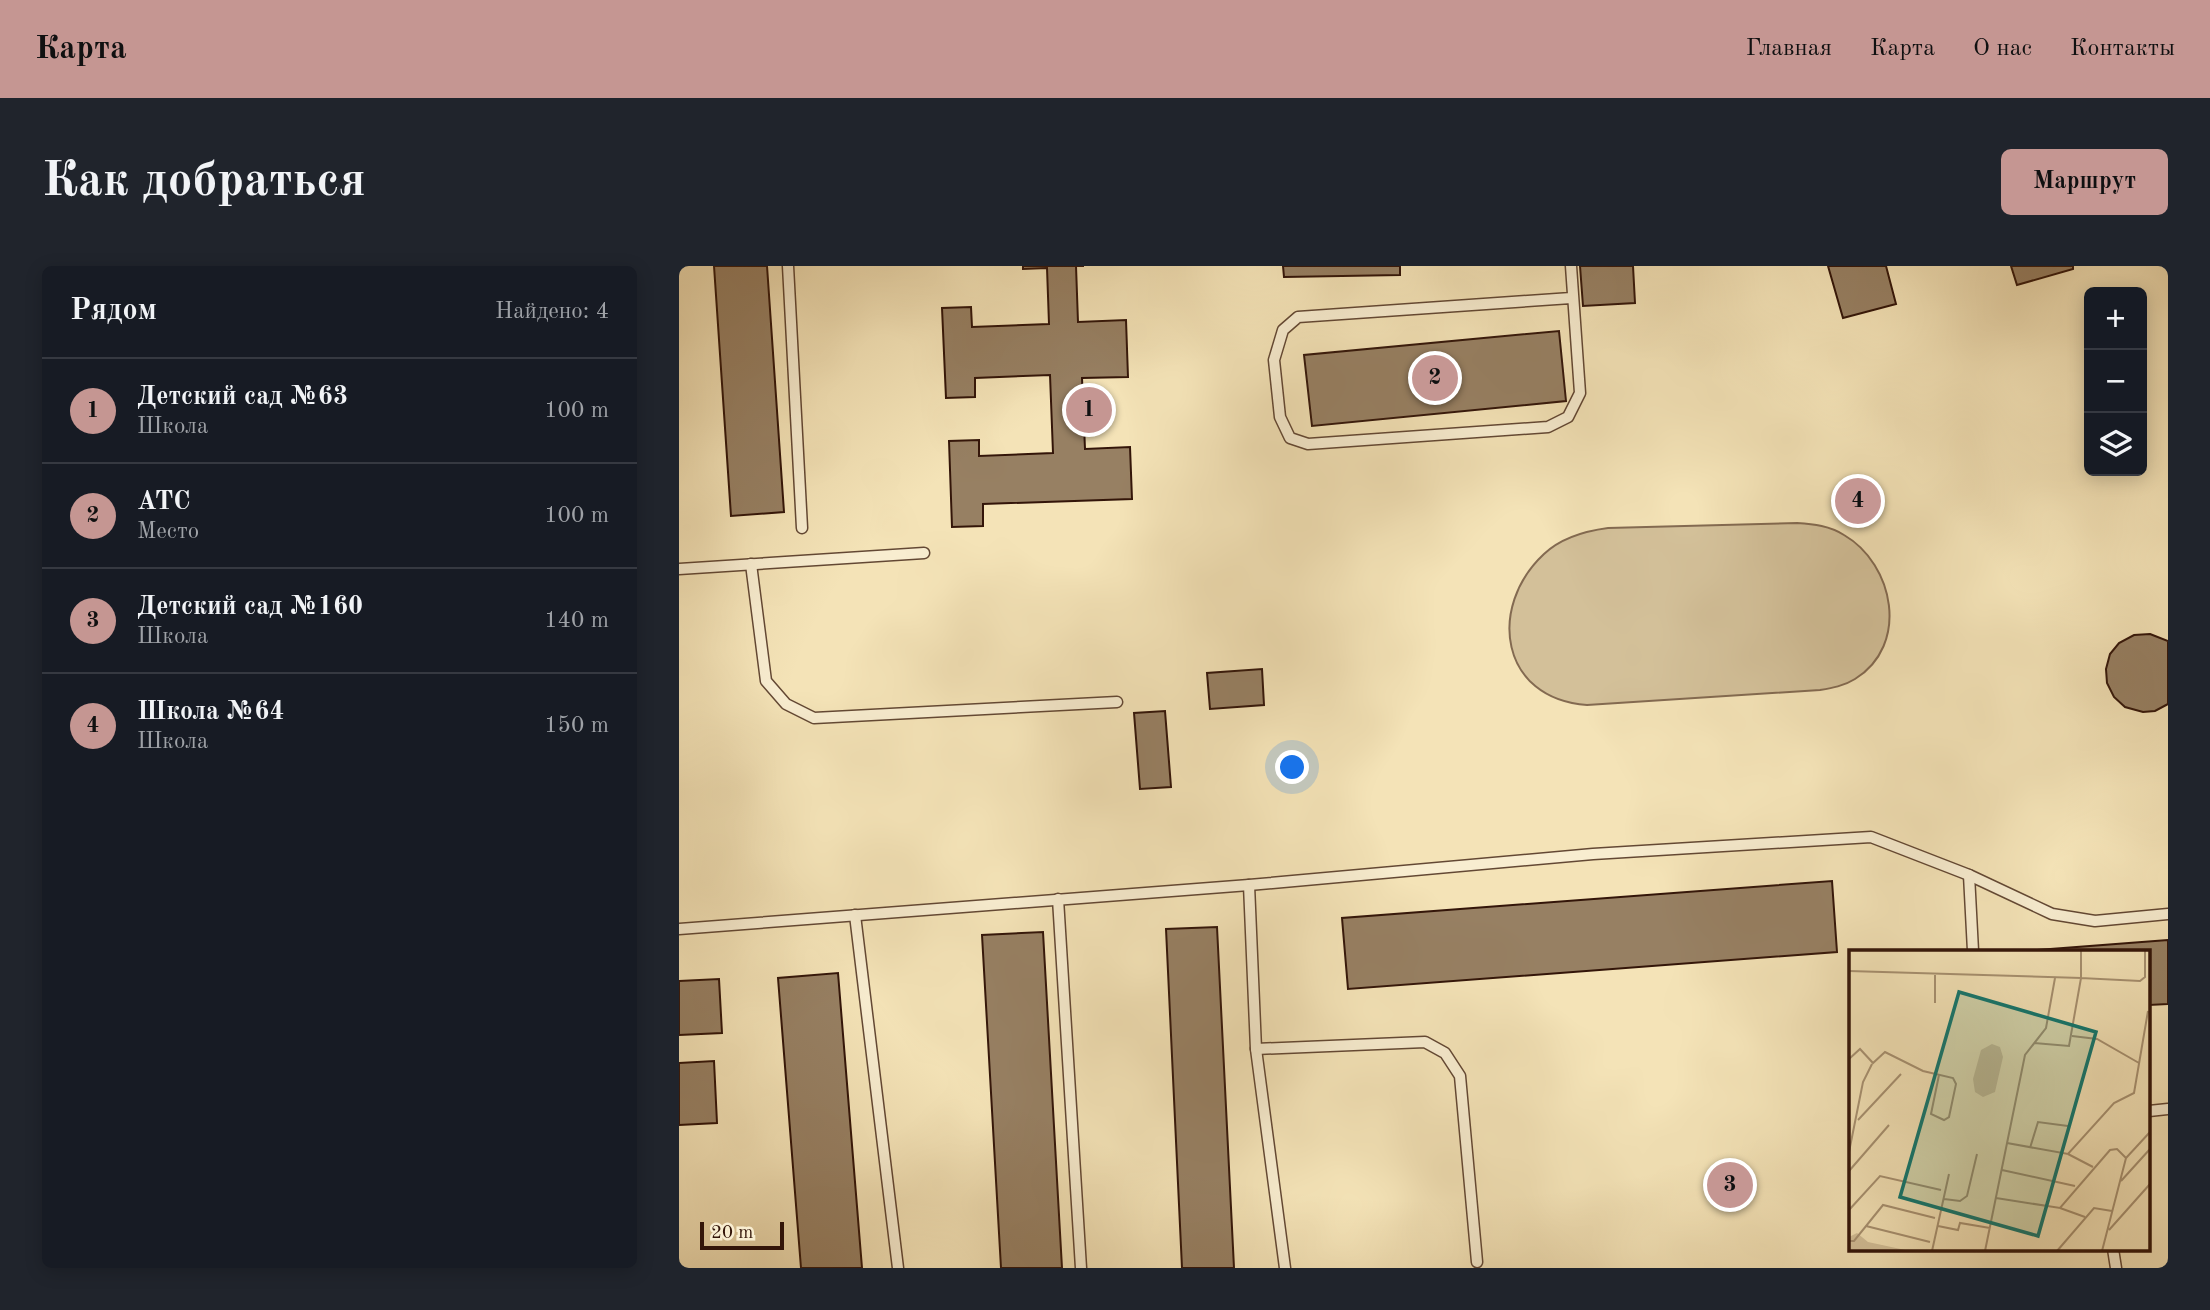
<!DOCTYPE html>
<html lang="ru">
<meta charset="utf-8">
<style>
:root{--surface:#171b24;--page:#20242c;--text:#f1f3f6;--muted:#9ea1a6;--line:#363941;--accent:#c59692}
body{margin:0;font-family:"Old Standard TT",serif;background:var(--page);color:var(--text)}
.controls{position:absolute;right:21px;top:21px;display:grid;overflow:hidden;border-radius:10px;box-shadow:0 4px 18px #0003}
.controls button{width:63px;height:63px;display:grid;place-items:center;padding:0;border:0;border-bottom:2px solid var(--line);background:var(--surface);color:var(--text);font:35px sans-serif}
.scale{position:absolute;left:21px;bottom:18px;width:84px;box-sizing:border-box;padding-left:7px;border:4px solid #331509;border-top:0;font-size:19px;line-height:24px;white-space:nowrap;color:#331509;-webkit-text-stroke:5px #f8edd0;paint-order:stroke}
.you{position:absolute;left:614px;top:502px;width:24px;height:24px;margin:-18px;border:5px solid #fff;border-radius:50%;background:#1a73e8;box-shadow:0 0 0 10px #1a73e833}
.badge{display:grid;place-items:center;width:46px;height:46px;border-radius:50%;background:var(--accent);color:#111;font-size:23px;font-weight:700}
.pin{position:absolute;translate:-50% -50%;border:4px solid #fff;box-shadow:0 2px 7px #0006}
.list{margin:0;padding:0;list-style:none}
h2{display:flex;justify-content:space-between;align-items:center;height:91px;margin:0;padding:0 28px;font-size:30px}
h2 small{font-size:23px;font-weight:400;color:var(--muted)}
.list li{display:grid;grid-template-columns:46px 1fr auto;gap:21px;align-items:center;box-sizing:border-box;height:105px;padding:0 28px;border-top:2px solid var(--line)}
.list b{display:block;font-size:26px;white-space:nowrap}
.list p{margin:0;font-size:23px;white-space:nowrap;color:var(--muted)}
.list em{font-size:23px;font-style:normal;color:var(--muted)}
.icon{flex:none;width:38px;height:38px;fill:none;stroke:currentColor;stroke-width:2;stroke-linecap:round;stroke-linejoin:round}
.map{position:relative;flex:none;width:1489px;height:1002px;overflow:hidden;border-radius:10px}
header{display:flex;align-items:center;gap:42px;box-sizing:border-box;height:98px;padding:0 35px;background:var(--accent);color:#111}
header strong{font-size:33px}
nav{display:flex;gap:38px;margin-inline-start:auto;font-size:24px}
.intro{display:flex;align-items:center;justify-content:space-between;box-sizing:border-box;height:168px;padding:0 42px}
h1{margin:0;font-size:49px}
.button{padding:18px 32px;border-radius:10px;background:var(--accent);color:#111;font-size:24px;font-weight:700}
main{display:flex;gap:42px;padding:0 42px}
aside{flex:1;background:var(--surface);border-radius:10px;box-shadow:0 4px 18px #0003}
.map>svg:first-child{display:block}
.green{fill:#d3c099;stroke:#836a51;stroke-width:2}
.building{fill:#978063;stroke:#331509;stroke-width:2}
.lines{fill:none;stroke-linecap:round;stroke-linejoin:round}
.lane-casing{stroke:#634834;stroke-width:13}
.lane{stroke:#f8edd0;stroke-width:10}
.inset-road{fill:none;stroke:#a79171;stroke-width:2}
.view{fill:#0f766e;fill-opacity:0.15;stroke:#0f766e;stroke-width:3.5}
.inset-edge{fill:none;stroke:#331509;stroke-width:3.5}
</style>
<header>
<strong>Карта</strong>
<nav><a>Главная</a><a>Карта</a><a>О нас</a><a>Контакты</a></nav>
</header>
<div class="intro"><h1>Как добраться</h1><a class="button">Маршрут</a></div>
<main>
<aside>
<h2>Рядом<small>Найдено: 4</small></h2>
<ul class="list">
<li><span class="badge">1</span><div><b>Детский сад №63</b><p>Школа</p></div><em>100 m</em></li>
<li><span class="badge">2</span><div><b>АТС</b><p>Место</p></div><em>100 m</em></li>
<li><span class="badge">3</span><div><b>Детский сад №160</b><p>Школа</p></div><em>140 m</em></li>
<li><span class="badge">4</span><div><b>Школа №64</b><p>Школа</p></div><em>150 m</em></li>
</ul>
</aside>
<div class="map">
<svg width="1489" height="1002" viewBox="0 0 1489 1002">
<rect width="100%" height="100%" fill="#f4e3b7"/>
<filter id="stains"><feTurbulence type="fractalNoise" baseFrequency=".00286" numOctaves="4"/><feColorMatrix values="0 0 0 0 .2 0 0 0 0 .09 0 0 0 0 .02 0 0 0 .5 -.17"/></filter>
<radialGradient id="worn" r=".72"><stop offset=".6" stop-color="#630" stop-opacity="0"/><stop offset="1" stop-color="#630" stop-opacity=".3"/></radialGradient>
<path class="green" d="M1118 257C1135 258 1151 260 1165 269 1215 298 1231 379 1176 413 1165 420 1153 422 1141 424L908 439C821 433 808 341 865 288 883 271 906 265 929 262Z"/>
<g class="building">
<path d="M35 0H88L105 246 52 250Z"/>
<path d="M344 0H405H397L399 56 447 54 449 111 403 112 406 183 451 181 453 233 304 238V260L273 261 270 175 300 174V190L374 187 371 109 296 112V131L267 132 263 42 292 41 293 61 370 58 368 2 344 3Z"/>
<path d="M604 0H721V9L605 11Z"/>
<path d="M901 0H954L956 37 904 40Z"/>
<path d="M1149 0H1207L1217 38 1164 52Z"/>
<path d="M1332 0H1394V3L1338 19Z"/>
<path d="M880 65 887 135 633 160 625 89Z"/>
<path d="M1471 368 1489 375V438L1476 445 1464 446 1446 441 1435 431 1428 417 1427 403 1431 388 1440 377 1455 369Z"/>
<path d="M583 403 585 439 531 443 528 407Z"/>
<path d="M486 445 492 521 461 523 455 447Z"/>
<path d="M1153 615 1158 686 669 723 663 652Z"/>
<path d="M538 661 555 1002H503L487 663Z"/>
<path d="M364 666 383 1002H322L303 669Z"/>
<path d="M1489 674V738L1470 739V685H1359V684Z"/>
<path d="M159 707 183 1002H122L99 712Z"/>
<path d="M40 713 43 767 0 769V715Z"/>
<path d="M35 795 38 857 0 859V797Z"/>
</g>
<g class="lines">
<g class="lane-casing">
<g id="lane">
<path d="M109 0 123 262"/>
<path d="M892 0 901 127 889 151 869 161 629 178 611 172 601 151 595 94 604 64 619 51 892 32"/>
<path d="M72 298 87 415 107 438 135 452 438 436"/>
<path d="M0 303 245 287"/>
<path d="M1290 609 1294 685"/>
<path d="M570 619 577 783 606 1002"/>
<path d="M379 633 402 1002"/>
<path d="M176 649 219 1002"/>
<path d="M0 663 570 619 914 588 1192 571 1290 609 1373 648 1416 655 1489 648"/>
<path d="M577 783 746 776 766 787 781 810 798 996"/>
<path d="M1470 845 1489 843"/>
<path d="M1434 983 1437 1002"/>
</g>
</g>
<use href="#lane" class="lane"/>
</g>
<g transform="translate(1170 684)">
<rect width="301" height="301" fill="#f4e3b7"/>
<path d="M143 94 151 97 154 107 146 142 134 147 126 142 124 129 132 100ZM8 283 19 292 61 301H0V287Z" fill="#d3c099"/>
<path class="inset-road" d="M0 21 232 28V0M86 25V53M223 86 248 89 290 113M185 93 220 96 232 28 291 31 296 27V1M0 109 11 99 24 113 36 102 74 121 104 128 107 134 100 167 95 170 82 164 90 125M9 170 52 124M158 193 219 204 265 153 285 143 299 61M181 198 189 172 219 176M0 202 14 132 23 114M219 204 244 217M153 220 226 236M0 221 40 175M272 231 301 199M147 248 211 258 261 200 268 199 277 208M95 249 111 251 118 246 128 204M211 258 236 267M0 260 31 226 92 240M17 276 81 292M89 276 109 280 111 273 141 278M260 280 301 234M0 291H5L34 255 86 268M83 301 100 224M136 301 176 105 197 78 206 28M208 301 245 258 263 261M253 301 277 208 301 182"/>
<path class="view" d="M110 42 247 82 189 286 51 247Z"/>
<rect width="301" height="301" class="inset-edge"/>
</g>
<rect width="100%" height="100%" filter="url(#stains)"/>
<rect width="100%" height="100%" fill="url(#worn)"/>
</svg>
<div class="controls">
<button>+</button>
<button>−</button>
<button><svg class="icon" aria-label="layers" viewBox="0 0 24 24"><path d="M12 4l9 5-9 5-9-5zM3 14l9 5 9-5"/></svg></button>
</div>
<div class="scale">20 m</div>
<div class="you"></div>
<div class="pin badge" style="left:410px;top:144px">1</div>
<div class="pin badge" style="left:756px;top:112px">2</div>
<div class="pin badge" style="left:1051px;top:919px">3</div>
<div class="pin badge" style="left:1179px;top:235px">4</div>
</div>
</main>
